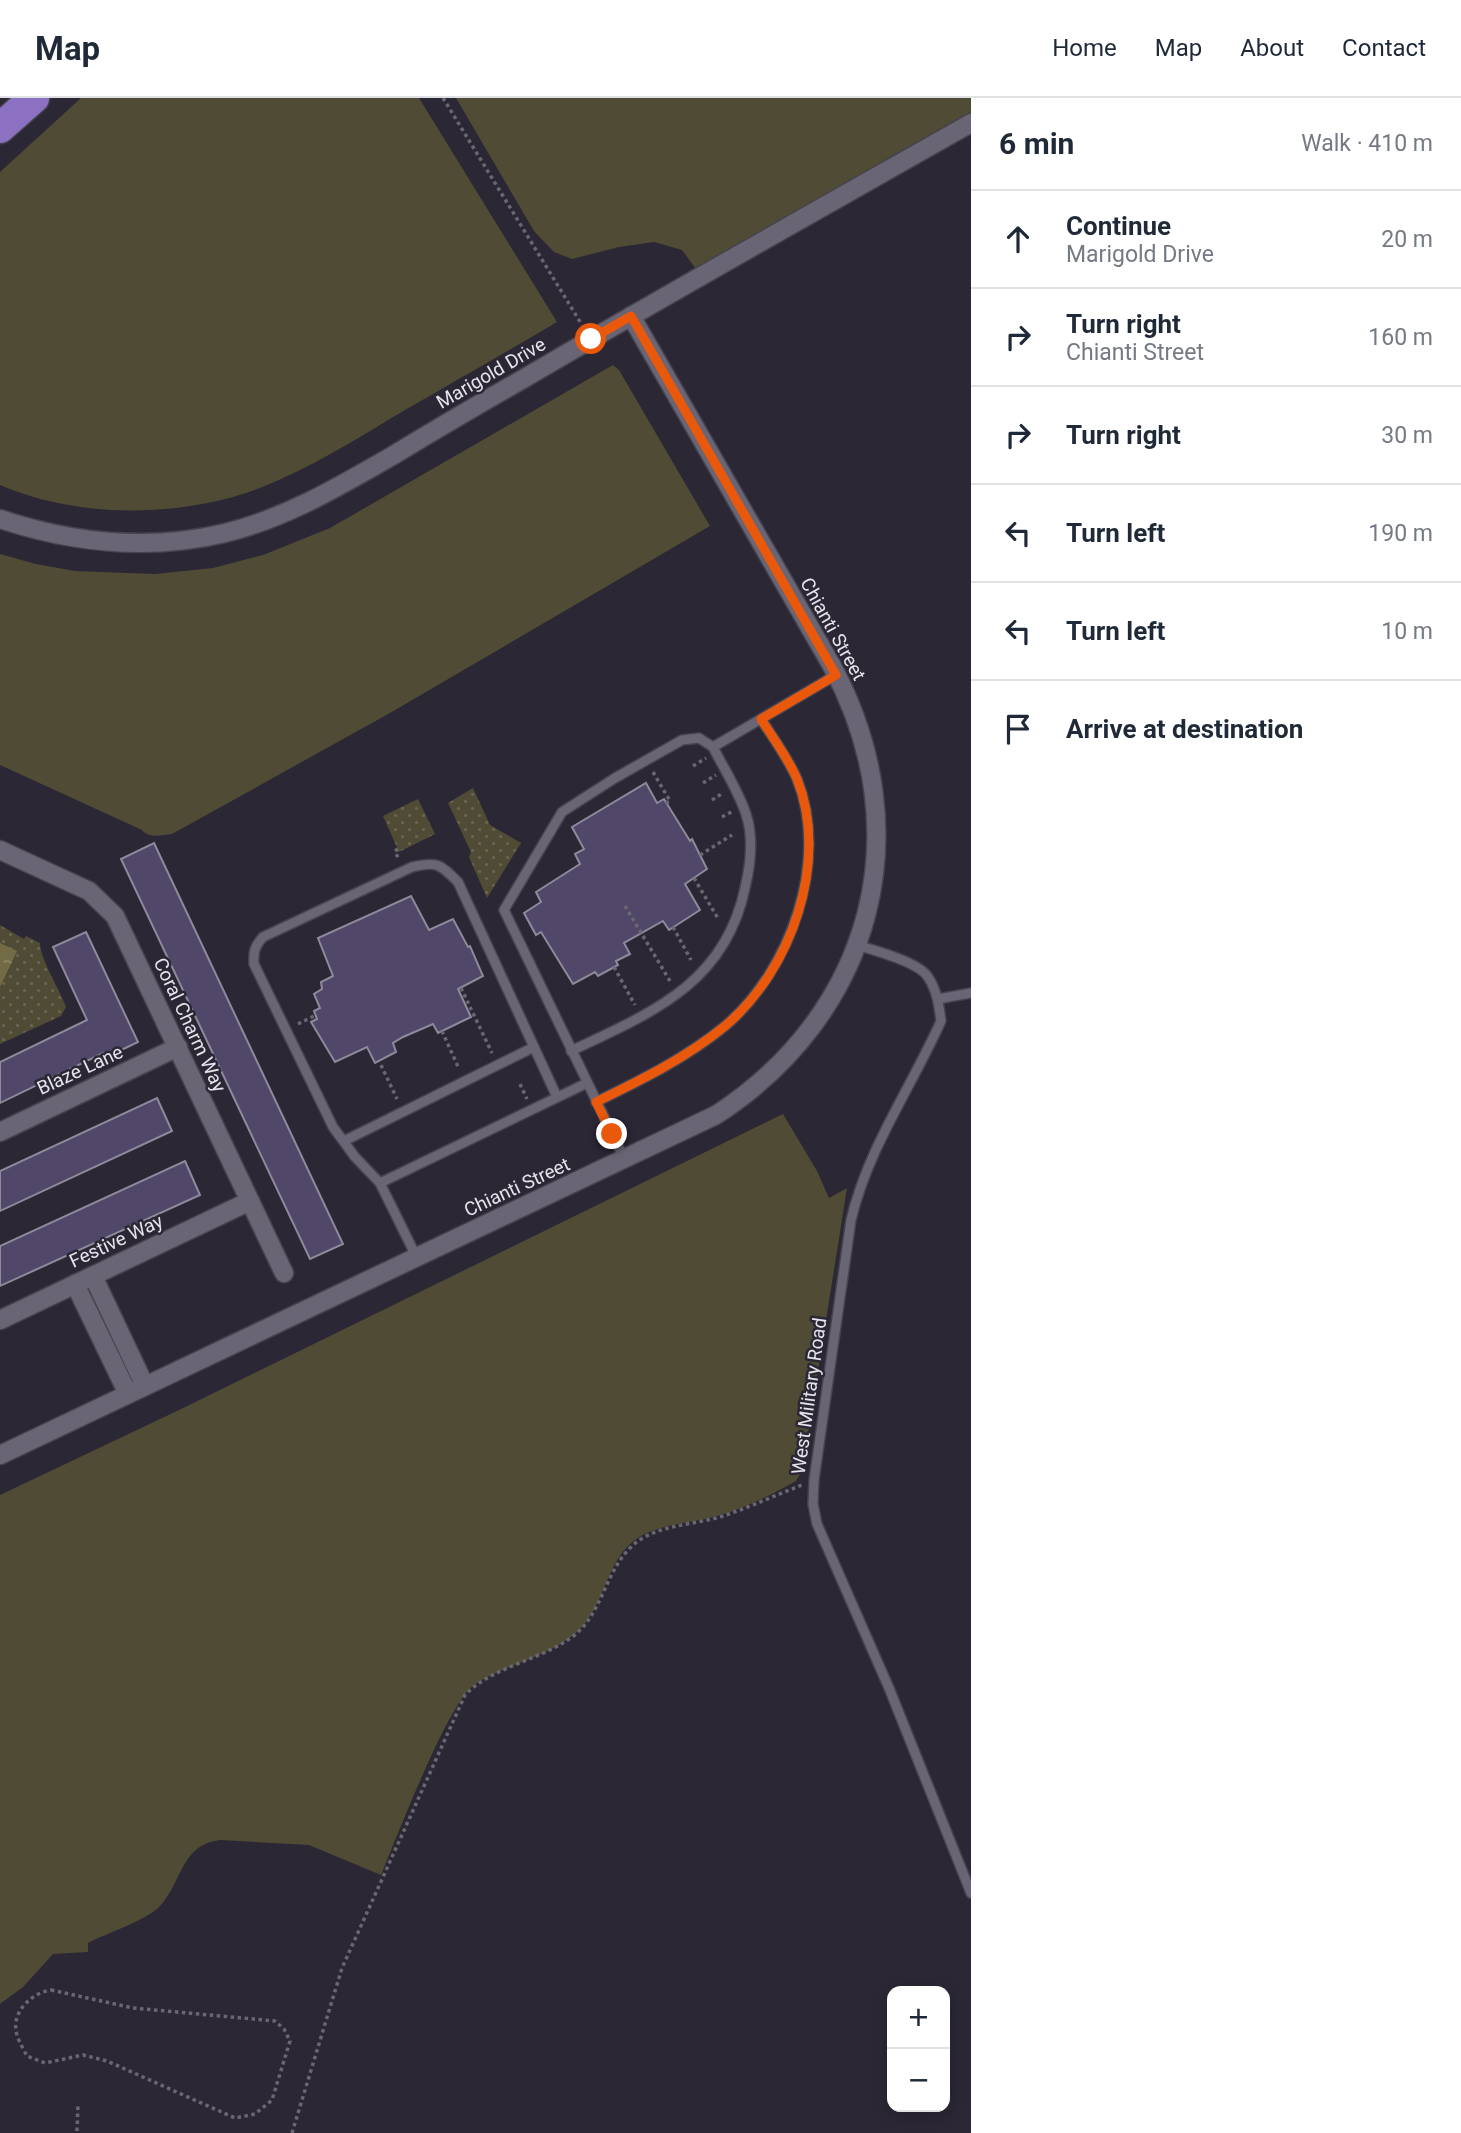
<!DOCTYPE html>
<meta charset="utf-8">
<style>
:root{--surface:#fff;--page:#f2f2f3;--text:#1f2937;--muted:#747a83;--line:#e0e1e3}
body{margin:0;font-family:Roboto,sans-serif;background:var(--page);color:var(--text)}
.controls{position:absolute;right:21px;bottom:21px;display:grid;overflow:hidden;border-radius:14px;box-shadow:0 4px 18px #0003}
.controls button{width:63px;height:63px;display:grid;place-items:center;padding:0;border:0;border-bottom:2px solid var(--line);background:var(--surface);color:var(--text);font:35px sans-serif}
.stop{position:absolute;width:21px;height:21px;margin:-16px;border:5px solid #ea580c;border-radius:50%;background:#fff}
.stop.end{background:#ea580c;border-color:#fff;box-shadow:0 2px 7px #0008}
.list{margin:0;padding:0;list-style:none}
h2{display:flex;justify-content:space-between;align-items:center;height:91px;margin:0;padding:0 28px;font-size:30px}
h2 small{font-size:23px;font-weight:400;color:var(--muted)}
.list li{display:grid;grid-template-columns:46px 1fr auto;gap:21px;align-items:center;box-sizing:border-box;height:98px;padding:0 28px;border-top:2px solid var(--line)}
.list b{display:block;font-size:26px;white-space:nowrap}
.list p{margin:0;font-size:23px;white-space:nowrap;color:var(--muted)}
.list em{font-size:23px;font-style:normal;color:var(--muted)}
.icon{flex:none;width:38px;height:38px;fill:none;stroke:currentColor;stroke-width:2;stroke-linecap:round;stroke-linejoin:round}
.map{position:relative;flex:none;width:971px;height:2035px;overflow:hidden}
header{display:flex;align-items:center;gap:42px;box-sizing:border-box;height:98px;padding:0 35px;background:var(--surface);border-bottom:2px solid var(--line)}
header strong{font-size:33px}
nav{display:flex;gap:38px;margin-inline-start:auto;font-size:24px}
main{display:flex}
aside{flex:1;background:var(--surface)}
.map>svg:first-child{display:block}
.green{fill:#504b35}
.park{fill:url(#park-dots)}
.water{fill:url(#water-ripples)}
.building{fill:#514869;stroke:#8f8a9b;stroke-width:2}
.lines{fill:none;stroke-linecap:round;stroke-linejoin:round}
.service-casing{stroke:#46434e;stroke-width:12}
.minor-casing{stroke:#46434e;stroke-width:21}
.trunk-casing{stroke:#46434e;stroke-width:33}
.path{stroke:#6a6773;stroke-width:3.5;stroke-dasharray:3.5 3.5;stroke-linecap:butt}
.service{stroke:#696575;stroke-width:9}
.minor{stroke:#696575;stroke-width:18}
.trunk{stroke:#8c70c2;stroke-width:30}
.route{stroke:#ea580c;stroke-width:9}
.labels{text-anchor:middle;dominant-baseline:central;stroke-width:5;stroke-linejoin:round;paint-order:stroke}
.street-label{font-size:19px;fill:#e5e3ec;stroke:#2b2735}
</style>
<header>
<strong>Map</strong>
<nav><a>Home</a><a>Map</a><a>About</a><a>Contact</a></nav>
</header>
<main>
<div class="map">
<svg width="971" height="2035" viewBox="0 0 971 2035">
<defs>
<pattern id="park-dots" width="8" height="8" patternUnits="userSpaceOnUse" patternTransform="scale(1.75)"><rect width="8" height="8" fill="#504b35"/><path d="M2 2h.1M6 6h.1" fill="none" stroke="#696552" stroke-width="1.8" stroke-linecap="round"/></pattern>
<pattern id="water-ripples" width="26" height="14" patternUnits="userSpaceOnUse" patternTransform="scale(1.75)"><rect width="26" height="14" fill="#726b45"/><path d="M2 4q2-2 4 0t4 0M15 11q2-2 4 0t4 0" fill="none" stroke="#8d8769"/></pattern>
</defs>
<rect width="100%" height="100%" fill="#2b2735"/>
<g class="green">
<path d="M81 0H419L557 224C506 254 456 283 405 312 358 340 311 370 260 390 180 420 79 421 0 387V74Z"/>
<path d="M456 0H971V19L698 174 682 152 654 144 619 149 572 161 554 154 534 133Z"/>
<path d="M613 267 619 272 710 428 390 615 172 736C162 737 149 741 142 732L0 667V456L36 466 75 473 155 476 213 470 263 457 330 430Z"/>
<path d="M783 1016 817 1073 829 1100 847 1090 802 1373 796 1383C771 1397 741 1412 713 1419 690 1425 663 1426 641 1438 606 1458 607 1503 581 1530 553 1559 507 1565 474 1587 448 1605 396 1741 381 1777L309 1747 220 1742C182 1746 182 1783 161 1807 148 1822 107 1835 88 1845V1854L53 1856 23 1889 0 1906V1397L179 1312Z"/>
</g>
<g class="park">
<path d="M473 690 490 727 521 745 487 800 469 759 471 754 448 705Z"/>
<path d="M418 701 435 736 399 754 383 718Z"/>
<path d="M0 827 24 841 26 838 40 845C40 861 60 892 66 909L61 918 0 946Z"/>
</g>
<path class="water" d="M0 845 17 853 0 889Z"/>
<g class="building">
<path d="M646 685 657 705 664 701 690 743 692 741 707 771 685 786 700 812 669 832 663 823 624 845 630 856 616 863 618 867 598 878 595 874 573 886 541 834 536 837 524 815 541 804 536 794 580 766 575 756 584 751 572 729Z"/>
<path d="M154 745 343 1146 310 1161 121 761Z"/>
<path d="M411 798 429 832 453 821 468 849 470 848 483 878 458 891 471 919 438 935 433 926 403 939 393 945 396 954 375 965 367 949 335 964 311 924 317 921 314 913 320 910 314 896 322 891 321 884 333 878 318 840Z"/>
<path d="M86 834 138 944 105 960 103 955 0 1005V964L87 922 53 849Z"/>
<path d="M157 1000 172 1033 0 1113V1073Z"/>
<path d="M185 1063 200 1097 0 1188V1148Z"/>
</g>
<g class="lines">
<g class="service-casing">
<g id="service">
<path d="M856 847C874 852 919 864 928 879 937 892 939 908 941 923 911 990 868 1050 851 1122L814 1382 813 1406 817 1426 889 1590 971 1795"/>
<path d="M938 901 971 895"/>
<path d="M571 953C651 915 725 886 745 790 751 765 754 740 746 716 738 692 724 671 713 649"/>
<path d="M557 999 458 784C440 766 437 763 412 769L263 839C255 848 253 853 254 866L333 1029 355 1059 380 1085 587 985"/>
<path d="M596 1004C641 982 686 960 725 928 790 873 830 763 797 681 788 660 773 640 761 621"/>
<path d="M344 1043 534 949"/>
<path d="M625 1062 504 812 562 714 615 680 682 642 699 640 713 649 836 577"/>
<path d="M380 1085 417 1160"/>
</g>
</g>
<g class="minor-casing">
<g id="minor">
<path d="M0 421C72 445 150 453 225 435 286 420 338 389 392 358 435 332 479 306 523 281 671 194 821 110 971 25"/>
<path d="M0 752 89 793 115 818 284 1175"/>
<path d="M0 1034 178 949"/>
<path d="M93 1178 145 1288"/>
<path d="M75 1186 128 1296"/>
<path d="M0 1222 250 1103"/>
<path d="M0 1357 716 1017C873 915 921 734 832 568L631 218"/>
</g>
</g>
<g class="trunk-casing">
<path id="trunk" d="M0 30 34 0"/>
</g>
<g class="path">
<path d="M443 0 582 227"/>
<path d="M693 668 706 660"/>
<path d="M653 674 670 703 666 705"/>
<path d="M703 685 716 677"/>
<path d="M712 702 723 695"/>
<path d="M722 719 733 713"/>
<path d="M398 751 395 753 399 762"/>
<path d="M700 757 732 737"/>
<path d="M694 780 719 822"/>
<path d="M625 808 670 883"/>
<path d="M673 829 691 862"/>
<path d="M614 869 635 907"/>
<path d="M461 890 492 955"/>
<path d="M298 926 316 917"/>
<path d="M442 933 459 971"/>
<path d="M381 967 397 1001"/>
<path d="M520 986 527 1001"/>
<path d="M51 1892 133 1910 275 1923 284 1931 290 1943 272 2002 255 2016 235 2020 107 1963 83 1957 45 1965 27 1958C24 1952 19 1944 17 1937 10 1915 31 1895 51 1892Z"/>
<path d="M77 2033 78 2007"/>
<path d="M292 2035 342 1870 465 1597C493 1568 539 1563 572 1539 602 1517 604 1477 629 1451 652 1426 692 1428 723 1418 750 1409 776 1397 802 1387"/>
</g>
<use href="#service" class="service"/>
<use href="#minor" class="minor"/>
<use href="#trunk" class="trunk"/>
</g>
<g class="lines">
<path class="route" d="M591 241 631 218 836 577 761 621C773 640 788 660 797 681 830 763 791 873 725 928 686 960 641 982 596 1004L612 1036"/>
</g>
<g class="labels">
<g class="street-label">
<text transform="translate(491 275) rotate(-30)">Marigold Drive</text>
<text transform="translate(833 531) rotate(61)">Chianti Street</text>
<text transform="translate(190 927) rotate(65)">Coral Charm Way</text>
<text transform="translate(80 972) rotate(-25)">Blaze Lane</text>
<text transform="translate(517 1089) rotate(-25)">Chianti Street</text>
<text transform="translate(116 1143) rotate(-25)">Festive Way</text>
<text transform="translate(809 1298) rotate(-82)">West Military Road</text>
</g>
</g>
</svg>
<div class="controls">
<button>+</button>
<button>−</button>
</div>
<div class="stop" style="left:591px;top:241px"></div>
<div class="stop end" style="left:612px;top:1036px"></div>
</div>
<aside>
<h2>6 min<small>Walk · 410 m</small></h2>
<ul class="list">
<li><svg class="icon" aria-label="ahead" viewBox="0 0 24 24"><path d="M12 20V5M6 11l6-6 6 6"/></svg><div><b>Continue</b><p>Marigold Drive</p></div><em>20 m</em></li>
<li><svg class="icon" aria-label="right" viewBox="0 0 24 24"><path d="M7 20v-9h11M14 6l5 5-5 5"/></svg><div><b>Turn right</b><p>Chianti Street</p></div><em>160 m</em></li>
<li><svg class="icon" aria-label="right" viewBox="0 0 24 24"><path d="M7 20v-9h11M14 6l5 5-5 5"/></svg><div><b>Turn right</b></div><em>30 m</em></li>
<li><svg class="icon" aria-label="left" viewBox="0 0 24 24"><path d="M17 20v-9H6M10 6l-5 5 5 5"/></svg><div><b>Turn left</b></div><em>190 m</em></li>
<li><svg class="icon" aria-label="left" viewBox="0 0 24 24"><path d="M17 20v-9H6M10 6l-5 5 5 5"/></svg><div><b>Turn left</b></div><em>10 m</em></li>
<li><svg class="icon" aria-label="arrive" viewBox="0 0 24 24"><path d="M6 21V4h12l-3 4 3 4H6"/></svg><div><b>Arrive at destination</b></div></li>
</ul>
</aside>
</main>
